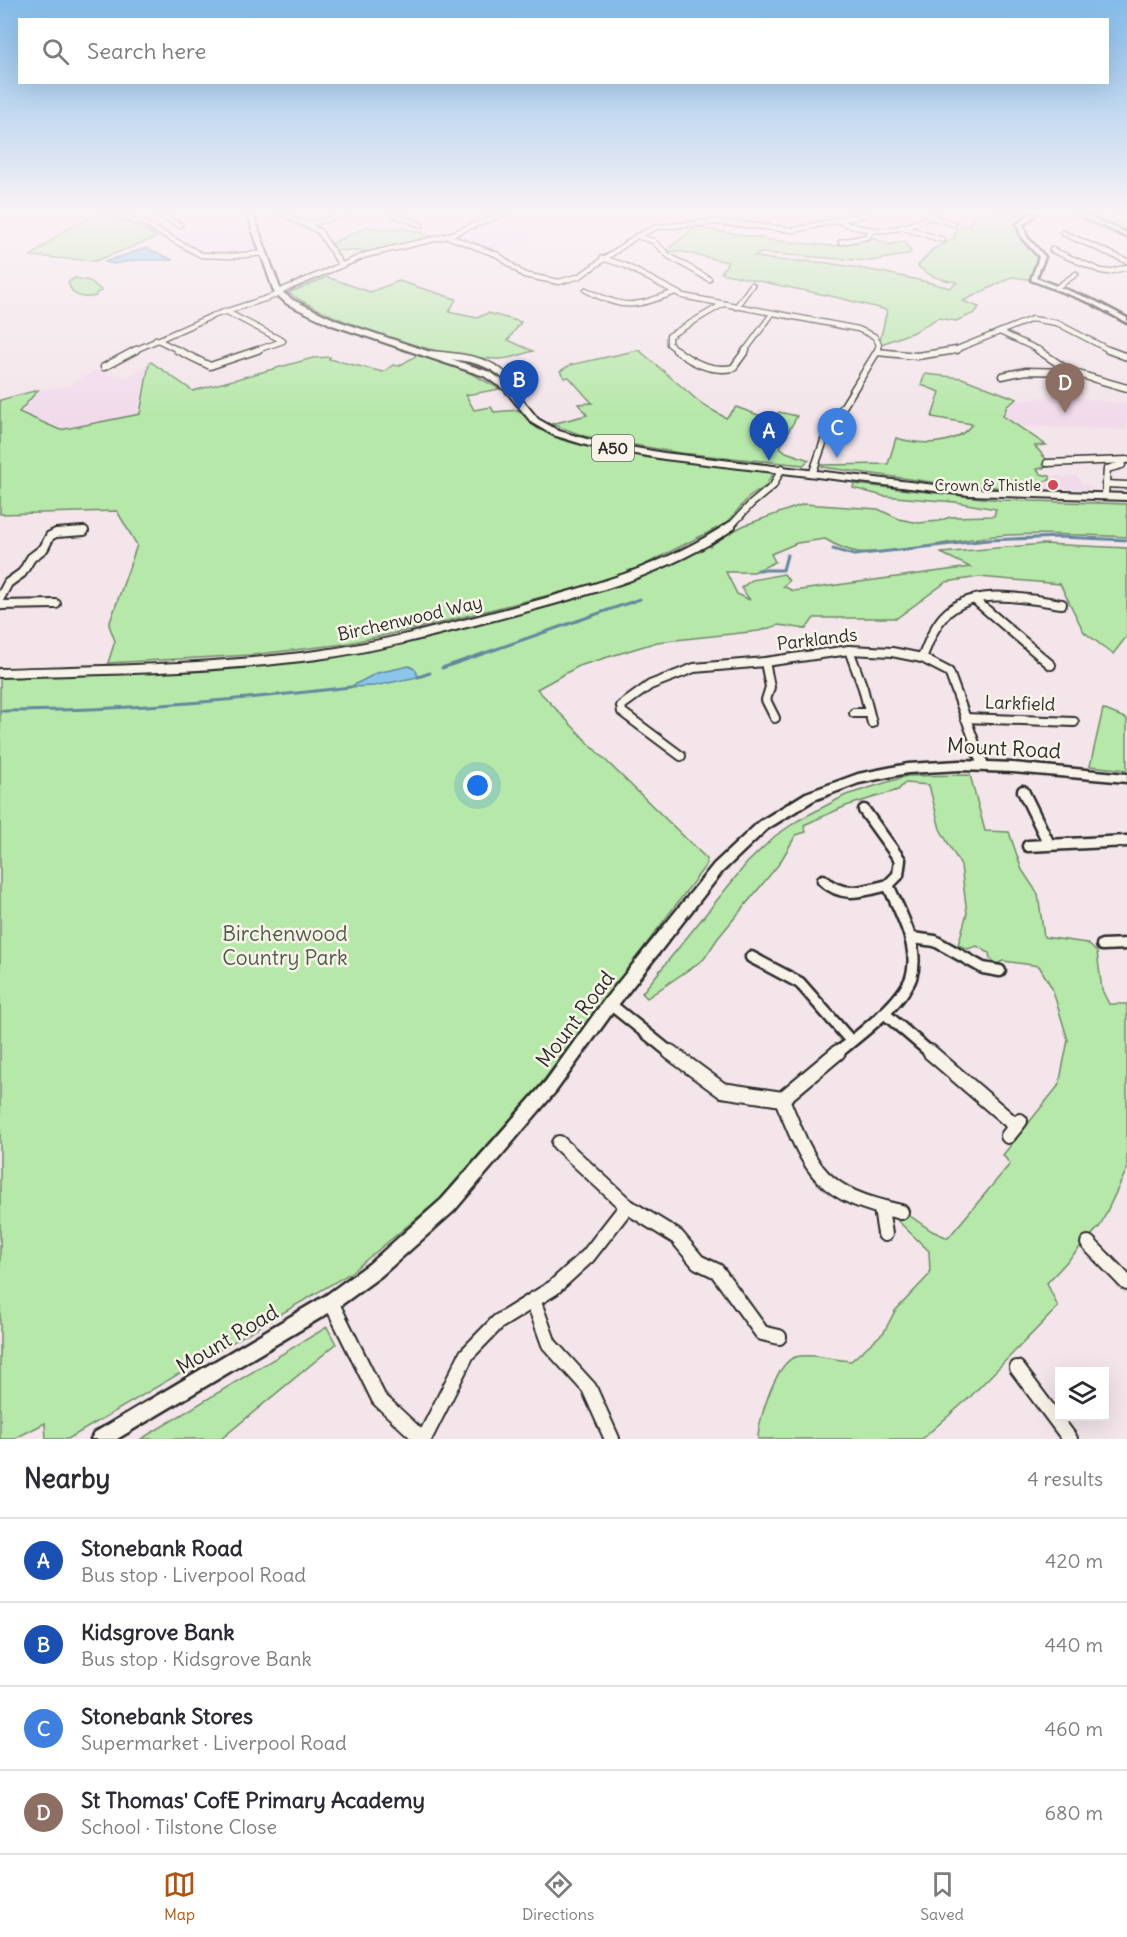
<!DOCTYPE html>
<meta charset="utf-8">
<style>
:root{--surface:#fff;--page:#f7f7f7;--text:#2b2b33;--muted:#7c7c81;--line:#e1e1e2;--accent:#b45309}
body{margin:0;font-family:Delius,sans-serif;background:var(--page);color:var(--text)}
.controls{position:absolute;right:18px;bottom:18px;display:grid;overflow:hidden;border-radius:0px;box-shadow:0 6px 24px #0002}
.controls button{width:54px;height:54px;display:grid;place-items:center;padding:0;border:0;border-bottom:2px solid var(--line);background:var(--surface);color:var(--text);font:30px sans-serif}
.you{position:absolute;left:478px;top:786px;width:21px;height:21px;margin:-15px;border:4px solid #fff;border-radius:50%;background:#1a73e8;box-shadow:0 0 0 9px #1a73e833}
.badge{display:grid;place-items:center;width:39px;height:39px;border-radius:50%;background:var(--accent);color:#fff;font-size:20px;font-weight:700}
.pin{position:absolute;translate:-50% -50px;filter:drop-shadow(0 2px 3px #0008)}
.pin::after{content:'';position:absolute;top:32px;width:21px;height:18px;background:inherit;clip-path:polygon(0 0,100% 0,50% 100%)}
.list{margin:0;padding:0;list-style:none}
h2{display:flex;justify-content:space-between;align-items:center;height:78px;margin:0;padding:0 24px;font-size:26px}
h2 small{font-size:20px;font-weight:400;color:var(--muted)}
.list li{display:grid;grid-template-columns:39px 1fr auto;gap:18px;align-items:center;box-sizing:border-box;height:84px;padding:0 24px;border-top:2px solid var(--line)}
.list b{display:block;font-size:22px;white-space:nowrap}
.list p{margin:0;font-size:20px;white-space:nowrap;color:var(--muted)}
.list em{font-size:20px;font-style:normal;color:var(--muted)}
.icon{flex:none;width:33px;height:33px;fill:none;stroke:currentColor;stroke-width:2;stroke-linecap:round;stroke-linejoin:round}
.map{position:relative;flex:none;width:1127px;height:1439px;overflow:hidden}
.search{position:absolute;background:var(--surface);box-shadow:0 6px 24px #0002;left:18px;right:18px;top:18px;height:66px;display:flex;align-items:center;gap:15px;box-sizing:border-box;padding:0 21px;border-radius:0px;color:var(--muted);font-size:22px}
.sheet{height:414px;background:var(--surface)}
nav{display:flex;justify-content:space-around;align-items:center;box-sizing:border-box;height:84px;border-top:2px solid var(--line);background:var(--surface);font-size:16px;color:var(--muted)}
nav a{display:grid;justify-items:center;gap:3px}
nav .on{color:var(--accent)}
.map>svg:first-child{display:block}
.built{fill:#f1dbeb}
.green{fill:#b6e8a9;stroke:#708a6a;stroke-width:1.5}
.water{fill:#8bc6ea;stroke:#65889e;stroke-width:1.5}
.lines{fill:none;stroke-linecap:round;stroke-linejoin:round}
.stream{stroke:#65889e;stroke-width:3}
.minor-far4-casing{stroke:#2b2b2b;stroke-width:7}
.minor-far3-casing{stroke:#2b2b2b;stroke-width:9}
.minor-far2-casing{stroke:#2b2b2b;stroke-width:12}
.minor-far1-casing{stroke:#2b2b2b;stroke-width:15}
.minor-casing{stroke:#2b2b2b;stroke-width:18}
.tertiary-casing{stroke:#2b2b2b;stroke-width:5}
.primary-casing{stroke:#2b2b2b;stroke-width:4}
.minor-far4{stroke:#f7f3e8;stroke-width:4.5}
.minor-far3{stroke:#f7f3e8;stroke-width:6}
.minor-far2{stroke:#f7f3e8;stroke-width:8}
.minor-far1{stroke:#f7f3e8;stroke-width:10}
.minor{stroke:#f7f3e8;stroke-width:14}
.tertiary{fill:#f7f3e8;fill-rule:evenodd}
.primary{fill:#f7f3e8;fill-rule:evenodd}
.poi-dot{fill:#d1495b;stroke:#f7f3e8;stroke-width:2}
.labels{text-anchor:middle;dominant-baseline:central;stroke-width:5;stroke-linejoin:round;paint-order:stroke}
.far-poi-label{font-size:15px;fill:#2b2b2b;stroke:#f7f3e8;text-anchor:end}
.shield{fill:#f7f3e8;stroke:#686764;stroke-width:1.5}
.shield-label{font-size:16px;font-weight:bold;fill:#2b2b2b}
.street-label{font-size:18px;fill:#2b2b2b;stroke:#f7f3e8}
.near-street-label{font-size:21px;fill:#2b2b2b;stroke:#f7f3e8}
.near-park-label{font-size:21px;fill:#4e5a4a;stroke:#f7f3e8}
</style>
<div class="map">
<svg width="1127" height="1439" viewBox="0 0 1127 1439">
<rect width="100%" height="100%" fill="#f3e5ea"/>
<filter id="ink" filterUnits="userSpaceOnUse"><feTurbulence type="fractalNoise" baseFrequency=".0167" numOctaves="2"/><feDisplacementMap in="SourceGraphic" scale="12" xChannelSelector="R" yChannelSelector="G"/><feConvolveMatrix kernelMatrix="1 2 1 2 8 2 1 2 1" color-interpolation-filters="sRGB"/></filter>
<g filter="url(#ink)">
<g class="built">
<path d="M492 221 515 224 512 226 540 234 503 253 458 236Z"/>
<path d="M250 224 262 252 232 256 201 254 167 234Z"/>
<path d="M149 364 141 415 60 430 19 412 38 390 68 386 101 367 107 368 101 372 126 377Z"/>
<path d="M1056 394 1127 404V430L1018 426 1003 416 1007 406 1017 399 1023 401Z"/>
<path d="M1032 476H1077L1082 483 1096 489H1041Z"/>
</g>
<g class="green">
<path d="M99 214 128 221 158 237 95 261 31 256 68 228Z"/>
<path d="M976 214H1031L1018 224 1040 257 1034 280 1012 277 963 301 979 307 975 313 956 321 938 318 916 331 879 345 887 310 835 297 721 273 728 262 678 251 662 252 667 250 694 228 693 223H696L701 228 779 241 833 246 874 238 889 245 904 241 911 252 906 255 869 261 761 253 754 256C778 263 802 260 827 263 869 269 910 277 950 288L957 282C941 280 930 277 918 266L932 250 954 238 957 229 969 224Z"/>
<path d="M1081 214H1127V233Z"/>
<path d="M366 227 398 230 403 228 435 237 377 252 336 250 332 243Z"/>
<path d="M327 277 370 292 399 281 456 299 449 312 477 318 488 313 521 322 508 340 533 351C522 354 508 360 497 359 436 358 339 324 288 293Z"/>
<path d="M75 278 90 281 102 291 96 293V296C82 299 72 297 68 282Z"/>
<path d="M639 350 703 405 726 418 736 407 772 420 779 412 797 416 780 447 786 452 809 460 803 465 680 453 584 436 552 424 587 415 578 404 592 403 569 377 564 378 560 371 570 365Z"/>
<path d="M417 355 468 372 500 389 466 395 474 410 491 407 494 412 518 410 537 428 562 440 588 447 627 454 774 471 766 486 748 498 727 523 636 569 604 581 427 626 345 644 251 655 108 663 115 641 109 625 137 545 117 511 0 514V400L38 390 19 412 60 430 140 414 149 364 151 362 193 391 313 358 330 357 329 359 383 372 393 365 399 366Z"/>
<path d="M925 374 962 378 1017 399 1007 406 1003 416 1046 445 1035 446 1052 466 1037 469 1041 474 1050 476V480L1036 483V489L953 485 822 467 821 465 888 464 896 438C920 445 955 447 972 424L932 417 940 392 921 385Z"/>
<path d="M854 484 1000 500 1127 504V537C1087 535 1047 533 1007 535 958 538 908 554 859 552 847 551 835 545 825 539L797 543 771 554 775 562 754 572H726L737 594 750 600 741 588 752 580 784 574 789 581 783 586 793 591 970 567 941 553 1043 544 1127 548V636L1113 654 1084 632 1060 584 979 577 946 582 897 618H814L806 629 779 625 759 631 657 642 579 666 537 689 597 752 707 859 706 865 537 1089 467 1171 440 1199 349 1274 68 1439H46L45 1423 14 1439H0V673L276 659 390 641 604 587 706 541 710 547 717 539 745 525 804 504 878 509 899 519 919 523 939 521 950 517 994 516 996 509 955 502 883 496 853 488Z"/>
<path d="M1103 709 1127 719V770L1090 766Z"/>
<path d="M970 775 985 831 1009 832 1022 870 1038 894 1044 937 1087 943 1097 952 1102 990 1109 1004H1127V1169L1100 1226 1047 1283 1058 1307 970 1397 922 1439H758C758 1420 776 1363 795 1357 811 1353 835 1360 851 1361L884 1332 895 1311 930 1274 929 1251 898 1221 907 1214 932 1231 948 1238 1010 1164 1003 1155 1059 1085 1068 1040 1052 988 1039 966 1003 961 996 964 990 958 989 953 977 946 968 949 958 945 967 913 961 866 940 829 929 785 905 783 898 790 846 806 804 825 806 832 796 835 779 864 718 938 704 959 647 998 642 993 747 863 775 836 799 820 846 795 907 776Z"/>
<path d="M327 1327 336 1344 221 1439H141Z"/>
</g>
<g class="water">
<path d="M146 248 173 260H137L113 264 105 262Z"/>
<path d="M409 666 416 670 418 677 374 686 350 687 377 673Z"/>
</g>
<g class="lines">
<g class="stream">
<path d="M833 549 854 555 988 540 1060 537 1127 540"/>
<path d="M758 570H783L787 555"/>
<path d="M442 668 640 599"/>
<path d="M418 677 430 673"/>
<path d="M0 711C117 711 233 701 350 687"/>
</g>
<g class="minor-far4-casing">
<g id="minor-far4">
<path d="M114 214 145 224 201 255 233 256 265 253"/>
<path d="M157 214 180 225"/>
<path d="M283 214 319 231 341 265"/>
<path d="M393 214 421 225"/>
<path d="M931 217 954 224"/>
<path d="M839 221C873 236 903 232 935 214"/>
<path d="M306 225 345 214"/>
<path d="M905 228 943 240"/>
<path d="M1063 233 1127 261"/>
<path d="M447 236 498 255 524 275 559 282 580 276 637 236 657 227 717 222 794 230 867 214"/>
<path d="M637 236 653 241 669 256 709 279"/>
<path d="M841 242 867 237 871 232"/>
<path d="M1052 250 1101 271 1109 272 1127 267"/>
<path d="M602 258 624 265 683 296 858 329 874 336 879 344 877 351"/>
<path d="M1056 288 1076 274"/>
<path d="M586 290C625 310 633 307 673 293"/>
<path d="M278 292 366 255 447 236 502 214"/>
<path d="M736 307 752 285"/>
<path d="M225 311 283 341 254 351"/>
<path d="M1000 332 1041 351"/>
<path d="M156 339 180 351"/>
<path d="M133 351 212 316 280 294"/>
<path d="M678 351 669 344V336L723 304"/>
<path d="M745 351 772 314"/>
<path d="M952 351 1032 319 1057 323 1111 351"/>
</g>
</g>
<g class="minor-far3-casing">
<g id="minor-far3">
<path d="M177 350 210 366 258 350"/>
<path d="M676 350C693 363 711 372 733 368L746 350"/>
<path d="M1038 350 1071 372 1127 388"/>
<path d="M1108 350 1127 357"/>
<path d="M877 352 917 356 957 350"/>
<path d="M431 354C458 357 485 357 506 377L505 385"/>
<path d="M104 367 136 350"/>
<path d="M1002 376 1026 371 1071 372"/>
<path d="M1047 463 1127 460"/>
<path d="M813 472 826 435 878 350"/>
<path d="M1105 484 1127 485"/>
<path d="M1105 494 1107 469 1122 465"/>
<path d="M729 528 751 504 773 486 782 468"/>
</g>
</g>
<g class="minor-far2-casing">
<g id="minor-far2">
<path d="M0 598 8 583 22 573 31 558 44 548 50 536 56 533 84 531"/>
<path d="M975 600 1051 665"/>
<path d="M0 605 56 604"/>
<path d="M849 650 863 688 872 723"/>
<path d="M922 658C928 644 933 628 944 616 972 585 1026 599 1062 604"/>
<path d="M765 662 770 687 766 700 775 718"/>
<path d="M0 673C106 670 212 669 317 655 385 646 451 627 517 610 592 590 666 570 731 526"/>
<path d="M854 713H869"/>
<path d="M965 718 1074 722"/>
<path d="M681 756 622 712 621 706 650 685 694 668 765 662 849 650 892 652 922 658 949 672 980 757"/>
</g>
</g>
<g class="minor-far1-casing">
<g id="minor-far1">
<path d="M979 755 983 765"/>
<path d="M1023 791 1049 844"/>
<path d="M1028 846 1127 841"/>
<path d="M823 880C843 899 864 891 888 885"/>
<path d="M912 938 935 941 983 968 1000 971"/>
<path d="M1102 945 1127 944"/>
<path d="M751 957 800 983 850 1040"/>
<path d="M610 1004 672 1054"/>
<path d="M884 1013 932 1054"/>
<path d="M836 1054C858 1036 901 1004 911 978 921 948 900 912 888 885L898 875 900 860 864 810"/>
</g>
</g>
<g class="minor-casing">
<g id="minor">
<path d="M670 1052 722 1090 782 1099 838 1052"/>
<path d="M930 1052 1016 1126"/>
<path d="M782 1099C812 1173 820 1194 901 1212"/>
<path d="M1008 1136 1020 1121"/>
<path d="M559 1143 627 1206 677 1237 698 1262 717 1271 762 1333 779 1337"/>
<path d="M881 1209 885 1234"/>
<path d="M1088 1243 1127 1283"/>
<path d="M533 1300 549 1344 589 1388 612 1439"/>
<path d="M331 1302 379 1399 422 1439"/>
<path d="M1017 1368 1070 1439"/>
<path d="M424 1439 467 1354 498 1322 553 1288 588 1256 627 1206"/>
</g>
</g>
<g class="tertiary-casing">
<g id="tertiary">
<path d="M1030 214H1036L1023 225 1027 237 1045 257 1036 278 1095 301 1127 318V323L1091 303 1031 280 1039 257 1022 238 1017 224Z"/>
<path d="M1076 214H1083L1127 233V237Z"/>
<path d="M960 761 1013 763 1127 774V782L1013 772 960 770 908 773 859 783 814 800 767 829 722 872 615 1009 556 1091 454 1211 381 1276 337 1308 117 1439H91L94 1433 325 1296 369 1264 442 1199 546 1081 605 999 714 864 759 822 806 793 858 774 908 764Z"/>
</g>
</g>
<g class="primary-casing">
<path id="primary" d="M247 214H253L281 291 293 300 338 321 490 372 511 386 538 419 559 431 590 440 664 453 969 489 1127 494V500L969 495 664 459 589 446 553 435 532 423 505 390 484 376 332 325 287 304 274 292Z"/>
</g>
<use href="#minor-far4" class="minor-far4"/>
<use href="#minor-far3" class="minor-far3"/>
<use href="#minor-far2" class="minor-far2"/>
<use href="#minor-far1" class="minor-far1"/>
<use href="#minor" class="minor"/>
<use href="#tertiary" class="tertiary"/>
<use href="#primary" class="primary"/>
</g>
</g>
<linearGradient id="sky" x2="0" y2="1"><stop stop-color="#83bbe9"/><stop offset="0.51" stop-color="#faf3f6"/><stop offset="1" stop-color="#faf3f6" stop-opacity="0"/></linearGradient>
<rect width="1127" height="416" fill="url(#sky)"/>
<circle class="poi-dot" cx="1053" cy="485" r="6"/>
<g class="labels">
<g class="far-poi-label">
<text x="1041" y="485">Crown &amp; Thistle</text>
</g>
<rect class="shield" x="592" y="435" width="42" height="26" rx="4.5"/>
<g class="shield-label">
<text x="613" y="448">A50</text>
</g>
<g class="street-label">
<text transform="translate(410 618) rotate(-13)">Birchenwood Way</text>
<text transform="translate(817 639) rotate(-7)">Parklands</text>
<text transform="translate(1020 703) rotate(2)">Larkfield</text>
</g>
<g class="near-street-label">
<text transform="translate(1004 748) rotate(3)">Mount Road</text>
<text transform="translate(575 1019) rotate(-53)">Mount Road</text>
<text transform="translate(227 1339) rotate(-31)">Mount Road</text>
</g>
<g class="near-park-label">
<text x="285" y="933">Birchenwood<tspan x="285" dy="24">Country Park</tspan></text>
</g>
</g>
</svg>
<div class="controls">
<button><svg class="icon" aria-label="layers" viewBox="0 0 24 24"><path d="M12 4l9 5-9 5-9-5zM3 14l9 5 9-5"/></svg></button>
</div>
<div class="you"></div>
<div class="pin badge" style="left:769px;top:461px;background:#1a4fb4">A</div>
<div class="pin badge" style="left:519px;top:410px;background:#1a4fb4">B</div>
<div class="pin badge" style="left:837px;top:458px;background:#3f7fe0">C</div>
<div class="pin badge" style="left:1065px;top:413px;background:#8d6e63">D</div>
<div class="search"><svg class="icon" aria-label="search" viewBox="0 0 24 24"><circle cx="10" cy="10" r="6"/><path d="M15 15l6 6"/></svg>Search here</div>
</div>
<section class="sheet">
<h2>Nearby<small>4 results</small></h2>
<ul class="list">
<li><span class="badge" style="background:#1a4fb4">A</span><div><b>Stonebank Road</b><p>Bus stop · Liverpool Road</p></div><em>420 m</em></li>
<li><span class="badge" style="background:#1a4fb4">B</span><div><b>Kidsgrove Bank</b><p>Bus stop · Kidsgrove Bank</p></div><em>440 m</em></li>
<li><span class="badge" style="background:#3f7fe0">C</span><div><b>Stonebank Stores</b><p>Supermarket · Liverpool Road</p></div><em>460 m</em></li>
<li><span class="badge" style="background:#8d6e63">D</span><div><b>St Thomas' CofE Primary Academy</b><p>School · Tilstone Close</p></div><em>680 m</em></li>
</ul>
</section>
<nav>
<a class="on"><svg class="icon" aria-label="map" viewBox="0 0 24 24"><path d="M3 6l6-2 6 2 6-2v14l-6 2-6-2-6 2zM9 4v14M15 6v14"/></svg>Map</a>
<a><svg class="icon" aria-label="directions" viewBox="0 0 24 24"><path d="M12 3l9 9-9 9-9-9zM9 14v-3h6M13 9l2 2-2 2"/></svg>Directions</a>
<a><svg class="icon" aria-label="saved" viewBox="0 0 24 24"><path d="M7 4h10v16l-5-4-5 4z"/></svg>Saved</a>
</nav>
